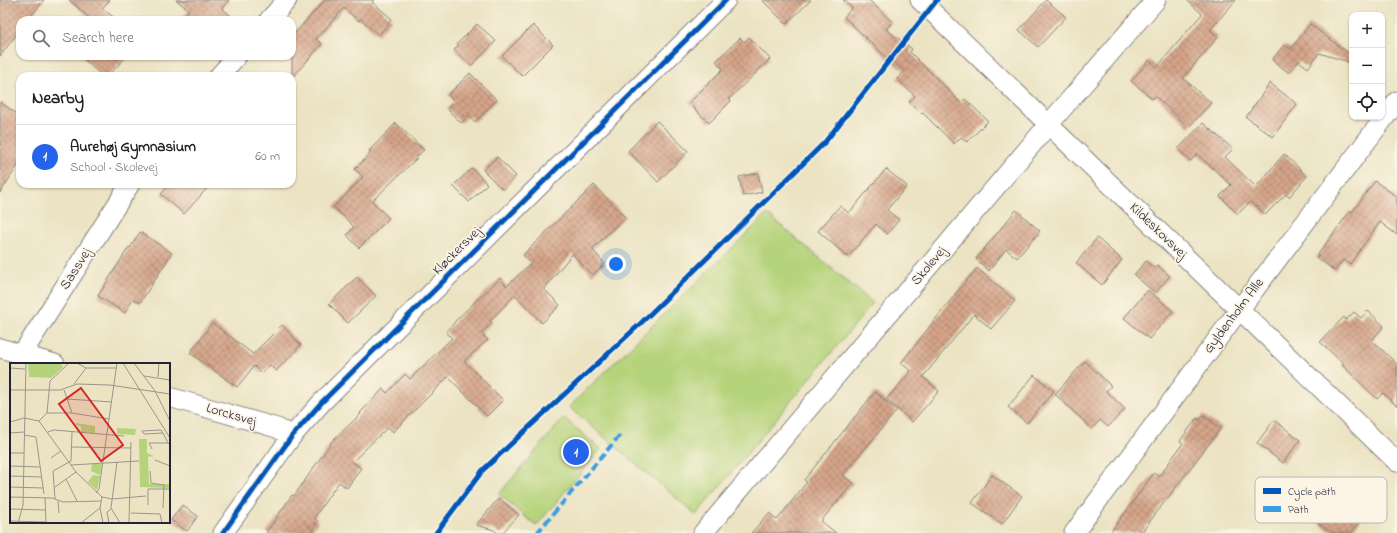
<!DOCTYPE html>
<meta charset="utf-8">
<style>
:root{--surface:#fff;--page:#f2f2f2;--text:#202124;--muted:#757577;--line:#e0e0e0;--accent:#2563eb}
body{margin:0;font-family:"Indie Flower",sans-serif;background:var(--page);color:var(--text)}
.controls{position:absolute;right:12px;top:12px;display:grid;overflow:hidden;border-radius:8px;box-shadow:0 1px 3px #0004}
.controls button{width:36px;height:36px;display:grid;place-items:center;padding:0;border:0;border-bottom:1px solid var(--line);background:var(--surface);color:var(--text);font:20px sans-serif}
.you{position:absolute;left:616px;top:264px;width:14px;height:14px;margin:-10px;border:3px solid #fff;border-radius:50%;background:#1a73e8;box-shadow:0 0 0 6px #1a73e833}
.badge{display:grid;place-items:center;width:26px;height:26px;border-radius:50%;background:var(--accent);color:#fff;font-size:13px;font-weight:700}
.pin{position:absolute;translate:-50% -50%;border:2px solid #fff;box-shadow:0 1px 4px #0006}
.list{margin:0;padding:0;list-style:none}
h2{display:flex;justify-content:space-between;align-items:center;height:52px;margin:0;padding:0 16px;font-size:17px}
h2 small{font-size:13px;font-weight:400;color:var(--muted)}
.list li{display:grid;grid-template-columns:26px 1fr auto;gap:12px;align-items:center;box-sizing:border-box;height:64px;padding:0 16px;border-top:1px solid var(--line)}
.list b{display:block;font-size:15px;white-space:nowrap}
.list p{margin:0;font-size:13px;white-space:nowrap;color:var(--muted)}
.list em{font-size:13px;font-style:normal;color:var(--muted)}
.icon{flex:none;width:22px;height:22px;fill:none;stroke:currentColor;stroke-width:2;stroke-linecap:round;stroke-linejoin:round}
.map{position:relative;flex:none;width:1397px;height:533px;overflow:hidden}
.search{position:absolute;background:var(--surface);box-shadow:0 1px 3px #0004;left:16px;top:16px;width:280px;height:44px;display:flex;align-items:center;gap:10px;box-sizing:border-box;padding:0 14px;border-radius:12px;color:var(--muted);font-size:15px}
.panel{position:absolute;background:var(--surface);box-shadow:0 1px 3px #0004;left:16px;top:72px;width:280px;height:116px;border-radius:12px}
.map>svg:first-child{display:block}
.pitch{fill:#b5d37a;stroke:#6c7a5a}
.building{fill:url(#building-cross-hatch)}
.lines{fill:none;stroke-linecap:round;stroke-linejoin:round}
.street-casing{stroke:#86827e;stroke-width:21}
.street{stroke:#fff;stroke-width:19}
.quiet{stroke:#3c9ce2;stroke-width:4;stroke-dasharray:8 4;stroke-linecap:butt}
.cycleway-casing{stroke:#fcf5e5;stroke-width:8}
.cycleway{stroke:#0057b8;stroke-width:5}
.labels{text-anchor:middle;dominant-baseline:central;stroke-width:3.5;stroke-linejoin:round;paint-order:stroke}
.street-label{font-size:14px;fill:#22223b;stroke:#fcf5e5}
.inset-road{fill:none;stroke:#9b968c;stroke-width:1}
.view{fill:#d62828;fill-opacity:0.15;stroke:#d62828;stroke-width:2}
.inset-edge{fill:none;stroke:#22223b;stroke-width:2}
.key{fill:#fcf5e5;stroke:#bbb6b2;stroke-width:1}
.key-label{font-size:11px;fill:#22223b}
</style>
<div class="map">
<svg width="1397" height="533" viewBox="0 0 1397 533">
<defs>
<pattern id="building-cross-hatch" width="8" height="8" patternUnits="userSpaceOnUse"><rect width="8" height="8" fill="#d5a589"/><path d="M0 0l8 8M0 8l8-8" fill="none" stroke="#ac8671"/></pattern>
</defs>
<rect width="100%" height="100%" fill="#fcf5e5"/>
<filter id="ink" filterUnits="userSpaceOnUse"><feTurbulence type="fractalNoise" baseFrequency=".025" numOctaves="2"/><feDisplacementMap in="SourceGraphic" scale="8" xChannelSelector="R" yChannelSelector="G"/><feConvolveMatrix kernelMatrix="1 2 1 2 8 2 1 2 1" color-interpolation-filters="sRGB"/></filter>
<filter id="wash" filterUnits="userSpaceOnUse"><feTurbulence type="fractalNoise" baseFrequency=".012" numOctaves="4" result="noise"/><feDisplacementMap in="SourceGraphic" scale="16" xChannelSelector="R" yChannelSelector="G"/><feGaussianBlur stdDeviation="0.9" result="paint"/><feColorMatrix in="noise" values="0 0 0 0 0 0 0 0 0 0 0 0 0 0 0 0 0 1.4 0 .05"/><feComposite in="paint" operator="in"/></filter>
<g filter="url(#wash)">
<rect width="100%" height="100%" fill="#ebe3c2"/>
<g class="pitch">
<path d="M767 214 873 303 696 515 569 407Z"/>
<path d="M564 418 601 449 536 526 499 494Z"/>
</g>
<g id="blocks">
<g class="building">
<path d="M0 0H44L28 20H20V30L0 56Z"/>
<path d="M69 0H110L102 8 117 20H92Z"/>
<path d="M176 0H229L222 8 235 20H180L189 10Z"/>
<path d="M325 0H374L372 2 392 19 379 35 360 19 359 21 344 8 316 39 322 44 292 78V36Z"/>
<path d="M762 0H811L786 24Z"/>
<path d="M843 0H869L892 22 886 29 912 49 910 52 961 103 965 99 988 121 967 142 961 137 954 144 923 113 922 114 909 102 915 96 897 79 905 71 888 59 844 17 852 8Z"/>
<path d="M1046 0 1066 17 1038 47 1019 30Z"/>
<path d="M1187 0H1236L1210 30 1218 37 1183 78 1211 103 1189 127 1155 96 1153 99 1131 81 1149 60 1157 67 1202 14Z"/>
<path d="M477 24 496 41 471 66 454 50 459 45 457 44Z"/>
<path d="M1310 24 1352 56V63L1319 53 1308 68 1299 61 1289 73 1272 60 1284 45 1291 49Z"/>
<path d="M533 25 553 45 522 76 502 56Z"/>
<path d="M749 37 770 59 729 99 731 101 709 123 689 103 723 69 716 61 740 38 744 42Z"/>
<path d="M81 56H127L108 76H102Z"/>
<path d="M470 73 497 100 475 122 469 115 461 123 447 109 454 101 448 95Z"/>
<path d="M1270 83 1297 104 1273 137 1246 117Z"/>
<path d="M0 102 20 116V162L0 193Z"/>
<path d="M657 121 688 151 658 182 628 151Z"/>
<path d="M396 123 424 150 416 157 417 158 372 201 389 218 359 248 347 235 354 227 334 207 363 177 355 169 371 153 369 151Z"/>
<path d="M1203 123 1233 149 1225 157 1256 187 1284 154 1307 176 1289 197 1286 194 1265 215 1257 206 1256 207 1250 202 1238 214 1220 196 1231 185 1197 154 1191 161 1178 149Z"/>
<path d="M497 157 516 176 503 190 483 170Z"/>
<path d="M472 168 487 184 469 202 453 186Z"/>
<path d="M886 169 907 186 887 210 899 220 887 234 876 224 848 257 818 231 840 206 849 213Z"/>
<path d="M758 173 762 192 743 196 739 177Z"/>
<path d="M1375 181 1397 197V235L1380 222 1350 264 1343 260 1335 271 1316 257 1350 211 1352 212Z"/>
<path d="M170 184H211L184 214 161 194Z"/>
<path d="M594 185 625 217 592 249 605 264 592 275 572 254 544 289 560 305 542 323 515 295 490 321 492 323 481 333 488 340 464 361 503 400 487 416 448 377 393 432 388 427 352 462 361 468 347 488 339 482 333 490 314 518 318 521 310 533H266L292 495 294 496 333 440 361 414 360 413 383 389 387 393 405 374 410 379 452 338 446 332 455 322V321L500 278 507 286 531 263 523 255Z"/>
<path d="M1016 210 1040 231 1017 258 1006 249 989 271 976 259Z"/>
<path d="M140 232 172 253 140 303 133 299 125 313 98 296 129 247 130 248Z"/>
<path d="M1097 238 1122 260 1102 285 1076 263Z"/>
<path d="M1146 261 1154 268 1157 265 1170 276 1155 293 1134 275Z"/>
<path d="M977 268 1015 301 991 329 974 314 923 377 939 391 912 422 887 399 911 371 901 363 957 292Z"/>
<path d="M357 277 376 296 348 323 329 304Z"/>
<path d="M1148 290 1173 311 1149 339 1124 318Z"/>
<path d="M1368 311 1384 326 1372 340 1397 364V406L1383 393 1377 399 1342 365 1344 364 1320 342 1344 317 1346 320 1354 312 1361 318Z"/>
<path d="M212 323 253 354 282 325 301 345 276 371 270 365 261 373 254 366 237 387 190 353Z"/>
<path d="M1085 361 1111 386 1106 391 1125 409 1108 427 1100 420 1092 429 1055 394Z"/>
<path d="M1034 375 1054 391 1027 423 1008 407Z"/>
<path d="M875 392 897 410 843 475 853 483 821 521 836 533H751L769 513 777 520 807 482 804 480Z"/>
<path d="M1203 415 1221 428 1141 533H1110L1154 473 1159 477 1183 443 1180 441 1197 418 1200 420Z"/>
<path d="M1274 420 1300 440 1283 463 1257 443Z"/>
<path d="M992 475 1022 496 1002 524 972 503Z"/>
<path d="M1323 479 1368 509 1351 533H1333L1318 523 1330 506 1313 495Z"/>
<path d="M499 498 519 515 502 533H498L494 530 476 525Z"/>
<path d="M182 505 198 516 187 531 171 520Z"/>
</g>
</g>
</g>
<g filter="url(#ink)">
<use href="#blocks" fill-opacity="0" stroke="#86827e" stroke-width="1"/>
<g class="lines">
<g class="street-casing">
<g id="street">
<path d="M920 0 1397 462"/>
<path d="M269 20 287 0"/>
<path d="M219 76 237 56"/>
<path d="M0 348 55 364"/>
<path d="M22 354 130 184"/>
<path d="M169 397 277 428 292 436"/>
<path d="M223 533 292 436 322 402 726 0"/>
<path d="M703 533 1049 124 1156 0"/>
<path d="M1074 533 1239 310 1397 101"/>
</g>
</g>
<use href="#street" class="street"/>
<path class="quiet" d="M537 533 620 435"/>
<g class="cycleway-casing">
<g id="cycleway">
<path d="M223 533 292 436 322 402 726 0"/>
<path d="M436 533 483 470 641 323 825 142 937 0"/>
</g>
</g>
<use href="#cycleway" class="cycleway"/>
</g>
</g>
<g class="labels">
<g class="street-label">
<text transform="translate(1158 231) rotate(44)">Kildeskovsvej</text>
<text transform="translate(457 251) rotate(-45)">Kløckersvej</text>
<text transform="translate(929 266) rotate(-50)">Skolevej</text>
<text transform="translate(76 269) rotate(-58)">Sassvej</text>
<text transform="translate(1234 316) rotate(-53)">Gyldenholm Alle</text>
<text transform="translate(231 415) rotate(16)">Lorcksvej</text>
</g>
</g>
<g transform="translate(10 363)">
<rect width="160" height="160" fill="#ebe3c2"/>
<path d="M129 76H137V90L144 93 138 94 139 121H160V125L130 124ZM83 112 90 113 87 127 78 119Z" fill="#b5d37a"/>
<path d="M18 0H50L53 4 41 15 19 14Z" fill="#b5d37a"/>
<path d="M66 60 85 63V70L71 69V63L66 62ZM107 65 126 66 125 72 107 71ZM82 101H92L90 112 81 108Z" fill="#b5d37a"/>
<path class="inset-road" d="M67 0 76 5H107M113 0 160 75M124 0 145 28 160 58M0 5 15 6M134 13 160 17M148 14 149 0M64 21 76 5M0 27H50L67 21 100 22 160 31M54 27 62 50M57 36 102 39M37 50H62L99 56M29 58 37 50 40 18 59 0M0 59 14 55 29 58 66 109 92 134 102 136 136 133M38 69 44 67 114 73M0 70 14 69M153 70 134 71 132 68 151 67 153 70 158 80 160 82M14 72 26 74 34 131M62 84 121 85M142 86 139 80H158M0 90H14M41 95 51 88M145 97 160 103M107 99 101 145 110 160M61 102 129 98M0 103 30 104M140 108 141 120 154 122 153 145M0 113 32 114M56 116 67 138M0 124 33 125M45 124 66 109M86 130 89 126 107 0M0 134 42 135 53 139 91 138M92 134 90 145 93 160M35 135 36 160M45 136 43 108 61 98 62 69M48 138 49 150M138 142V126H160M0 146 36 147M121 150 150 151 152 160M0 158 36 159M8 160 13 142 16 0M71 160 90 145M99 160 97 149 101 146M119 160 121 79"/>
<path class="view" d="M71 25 113 82 91 98 49 41Z"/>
<rect width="160" height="160" class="inset-edge"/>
</g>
<rect x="1255" y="477" width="132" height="46" rx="6" class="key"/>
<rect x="1263" y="488" width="18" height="6" fill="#0057b8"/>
<rect x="1263" y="506" width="18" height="6" fill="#3c9ce2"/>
<g class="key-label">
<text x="1288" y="495">Cycle path</text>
<text x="1288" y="513">Path</text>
</g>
</svg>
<div class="controls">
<button>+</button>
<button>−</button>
<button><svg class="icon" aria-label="locate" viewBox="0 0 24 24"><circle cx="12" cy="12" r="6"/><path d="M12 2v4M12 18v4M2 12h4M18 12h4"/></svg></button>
</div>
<div class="you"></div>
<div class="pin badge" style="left:576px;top:452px">1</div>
<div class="search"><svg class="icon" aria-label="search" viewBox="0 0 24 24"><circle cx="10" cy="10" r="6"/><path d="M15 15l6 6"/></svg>Search here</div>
<section class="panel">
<h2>Nearby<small></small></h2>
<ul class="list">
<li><span class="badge">1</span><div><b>Aurehøj Gymnasium</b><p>School · Skolevej</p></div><em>60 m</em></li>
</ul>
</section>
</div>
